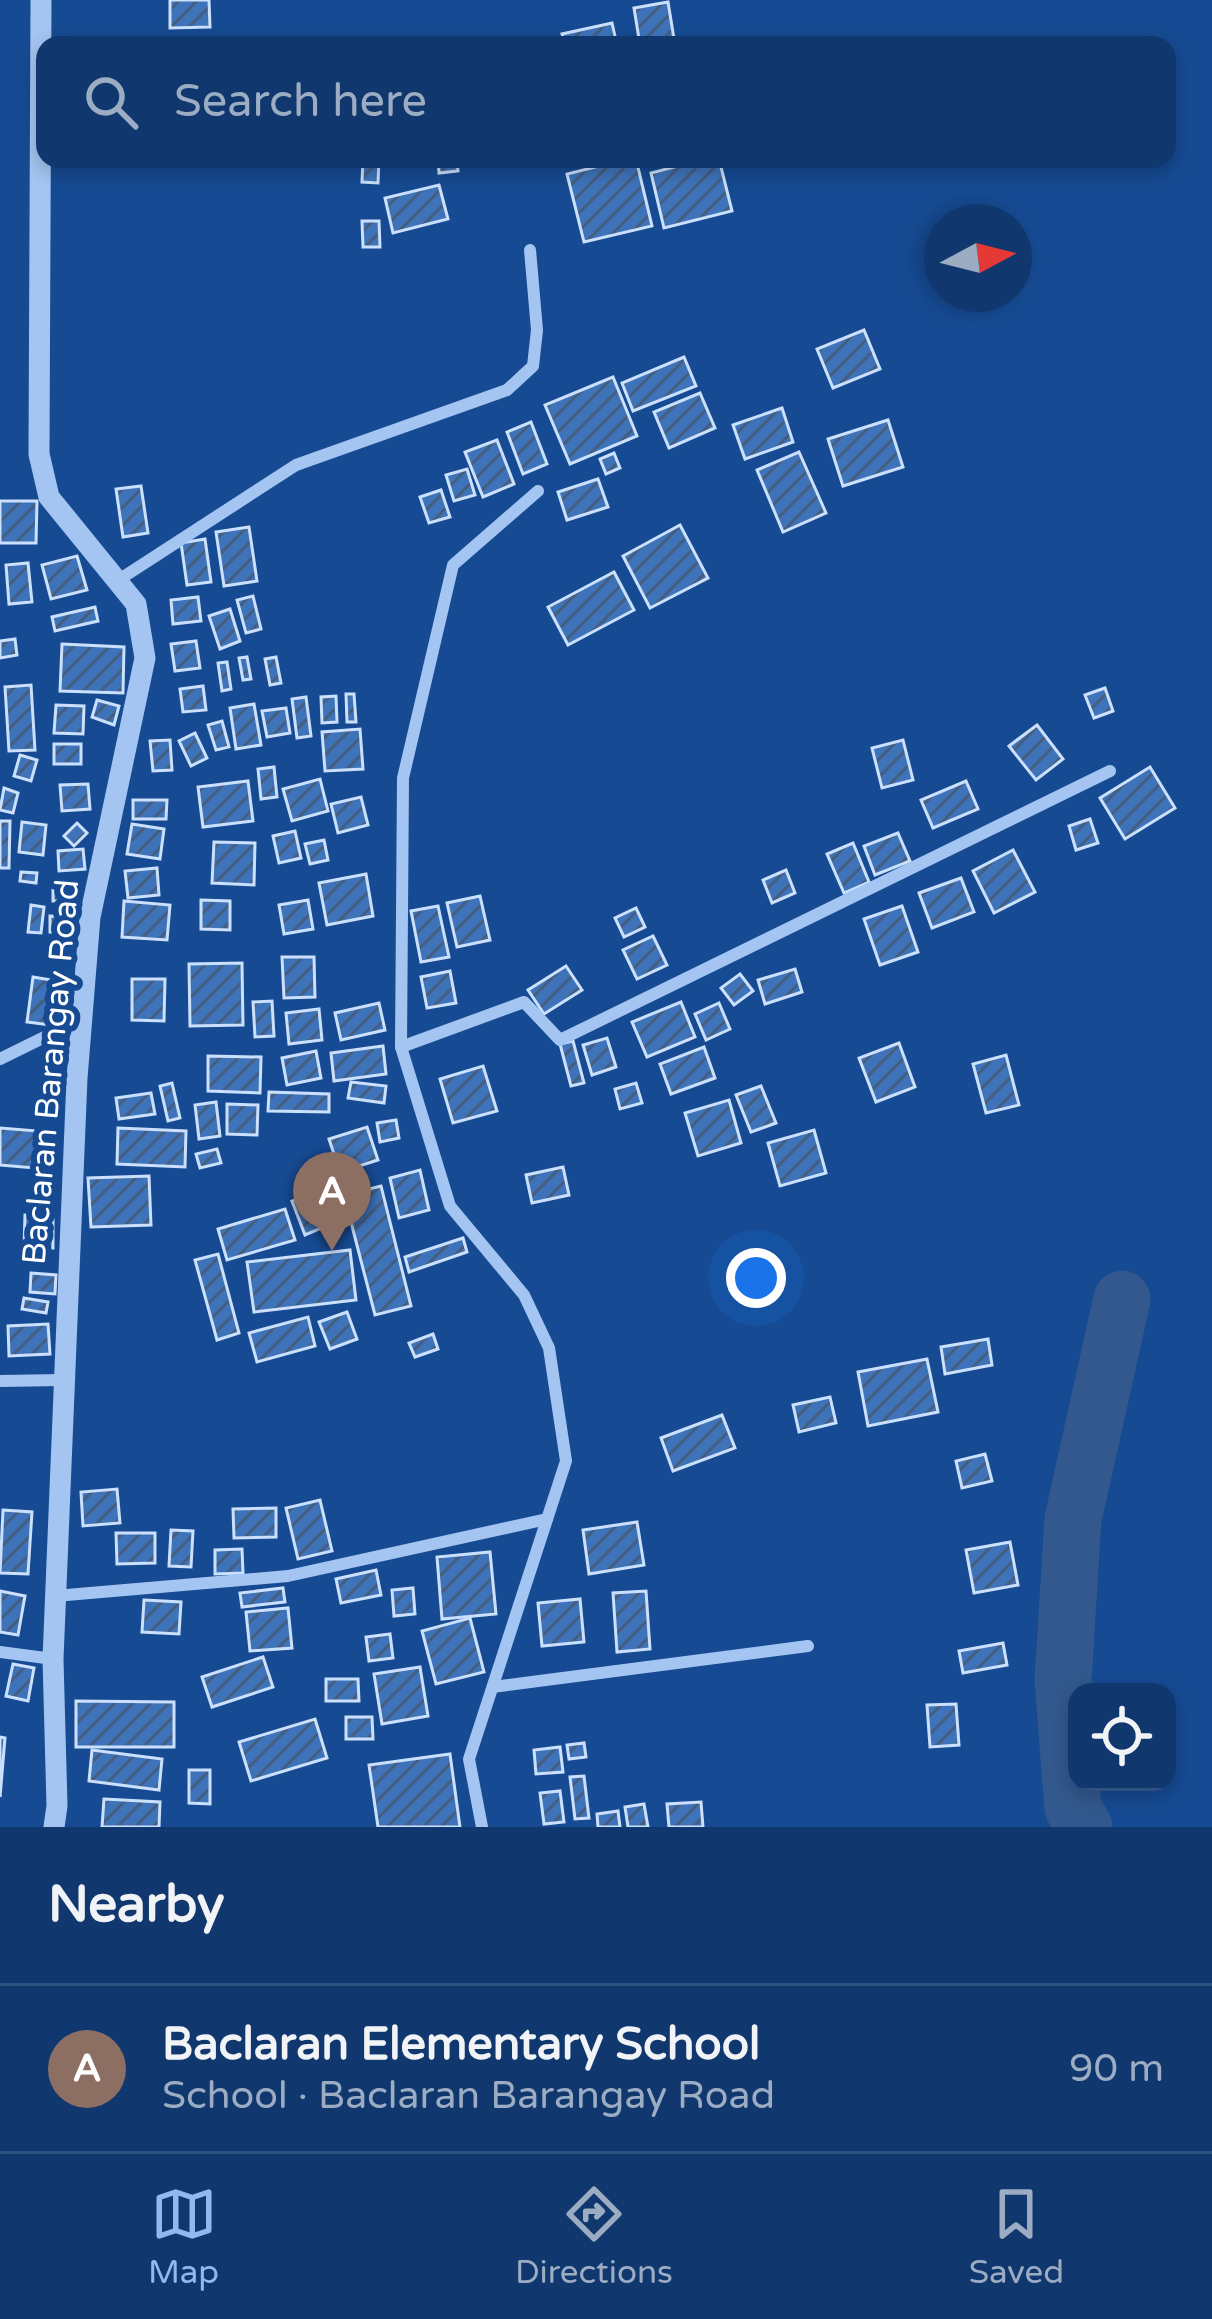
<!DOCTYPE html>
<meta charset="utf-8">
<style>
:root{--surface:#10386e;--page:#1e4376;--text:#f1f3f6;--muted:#9cacc2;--line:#305281;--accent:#90b9f0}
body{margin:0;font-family:"Varela Round",sans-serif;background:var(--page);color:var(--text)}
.controls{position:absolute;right:36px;bottom:36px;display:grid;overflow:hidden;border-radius:24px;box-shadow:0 6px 18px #0003}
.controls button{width:108px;height:108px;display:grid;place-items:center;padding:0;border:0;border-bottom:3px solid var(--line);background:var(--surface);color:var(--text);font:60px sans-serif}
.compass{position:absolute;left:924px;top:204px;width:108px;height:108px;border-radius:50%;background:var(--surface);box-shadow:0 6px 18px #0003;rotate:83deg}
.you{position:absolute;left:756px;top:1278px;width:42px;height:42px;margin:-30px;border:9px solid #fff;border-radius:50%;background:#1a73e8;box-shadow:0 0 0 18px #1a73e833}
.badge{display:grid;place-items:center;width:78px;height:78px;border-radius:50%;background:var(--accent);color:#fff;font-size:39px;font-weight:700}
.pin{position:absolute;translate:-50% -99px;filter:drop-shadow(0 3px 6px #0008)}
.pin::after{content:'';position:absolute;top:63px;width:42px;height:36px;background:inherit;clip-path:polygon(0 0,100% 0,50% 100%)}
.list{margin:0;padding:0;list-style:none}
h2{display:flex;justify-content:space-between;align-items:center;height:156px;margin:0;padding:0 48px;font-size:51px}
h2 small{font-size:39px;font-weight:400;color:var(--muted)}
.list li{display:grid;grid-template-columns:78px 1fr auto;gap:36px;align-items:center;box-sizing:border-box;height:168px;padding:0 48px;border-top:3px solid var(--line)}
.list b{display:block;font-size:45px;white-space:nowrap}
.list p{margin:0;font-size:39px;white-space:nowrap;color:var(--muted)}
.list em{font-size:39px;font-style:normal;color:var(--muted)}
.icon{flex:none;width:66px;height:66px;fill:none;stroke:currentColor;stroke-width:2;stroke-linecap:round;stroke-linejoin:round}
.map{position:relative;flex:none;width:1212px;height:1827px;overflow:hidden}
.search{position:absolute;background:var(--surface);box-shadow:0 6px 18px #0003;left:36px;right:36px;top:36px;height:132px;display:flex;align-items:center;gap:30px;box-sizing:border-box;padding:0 42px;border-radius:24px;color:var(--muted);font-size:45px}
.sheet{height:324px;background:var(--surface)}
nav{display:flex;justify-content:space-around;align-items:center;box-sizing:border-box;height:168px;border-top:3px solid var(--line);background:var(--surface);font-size:33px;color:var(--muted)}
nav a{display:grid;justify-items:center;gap:6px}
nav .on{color:var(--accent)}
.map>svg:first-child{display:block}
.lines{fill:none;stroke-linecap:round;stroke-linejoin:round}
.river{stroke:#32588d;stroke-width:57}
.building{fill:url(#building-hatch);stroke:#cbe0fc;stroke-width:3}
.minor{stroke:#a4c5f1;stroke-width:12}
.tertiary{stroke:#a4c5f1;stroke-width:21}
.labels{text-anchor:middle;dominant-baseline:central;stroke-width:12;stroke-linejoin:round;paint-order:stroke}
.street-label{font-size:33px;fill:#fff;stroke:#164a92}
</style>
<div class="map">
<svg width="1212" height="1827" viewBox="0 0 1212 1827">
<defs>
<pattern id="building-hatch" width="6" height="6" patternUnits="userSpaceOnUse" patternTransform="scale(3)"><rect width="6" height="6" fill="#3e73ba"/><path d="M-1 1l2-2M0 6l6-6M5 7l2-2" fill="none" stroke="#465e7e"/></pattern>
</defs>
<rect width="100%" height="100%" fill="#164a92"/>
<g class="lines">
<path class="river" d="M1084 1827 1073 1808 1063 1680 1073 1519 1122 1299"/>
</g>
<g class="building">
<path d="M170 0H209L210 27 170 28Z"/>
<path d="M668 2 675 45H640L634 8Z"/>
<path d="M612 23 617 45H565L562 34Z"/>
<path d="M363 159H379L378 183 362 182Z"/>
<path d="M438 159H457L458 171 439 173Z"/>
<path d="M627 159H636L652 226 584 242 567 174Z"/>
<path d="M704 159H719L732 211 664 228 651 173Z"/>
<path d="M439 185 448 219 393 233 385 198Z"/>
<path d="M362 221H379L380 247H363Z"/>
<path d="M864 330 880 369 833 388 817 349Z"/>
<path d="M684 357 696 386 633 411 622 383Z"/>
<path d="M613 377 637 436 570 464 545 405Z"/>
<path d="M700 393 715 428 669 448 654 412Z"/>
<path d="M782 408 793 442 745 459 733 425Z"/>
<path d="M888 420 903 467 843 486 828 439Z"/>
<path d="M531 422 547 464 523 474 507 432Z"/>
<path d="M497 440 514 484 483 497 465 452Z"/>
<path d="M799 452 826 513 783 532 757 470Z"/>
<path d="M614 453 620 468 606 474 600 459Z"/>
<path d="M467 469 475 495 454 501 446 475Z"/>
<path d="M598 479 608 507 567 520 558 492Z"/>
<path d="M141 486 148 533 123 537 116 489Z"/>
<path d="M441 490 450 517 429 523 420 497Z"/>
<path d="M0 501H37L36 543H0Z"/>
<path d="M680 525 708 578 650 608 623 556Z"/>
<path d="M249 527 257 581 224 586 216 532Z"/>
<path d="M205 539 211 582 187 585 181 543Z"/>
<path d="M77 556 87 590 51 599 42 565Z"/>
<path d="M28 563 32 602 9 604 6 565Z"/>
<path d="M614 572 634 610 568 645 548 607Z"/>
<path d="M253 596 261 629 246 633 237 600Z"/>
<path d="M198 597 201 621 173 624 171 600Z"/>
<path d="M95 607 98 621 55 631 52 617Z"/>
<path d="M230 609 240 641 220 649 209 616Z"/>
<path d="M15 639 17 655 0 658V641Z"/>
<path d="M196 641 200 668 175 671 171 644Z"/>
<path d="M62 644 124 647 123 693 60 691Z"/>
<path d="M247 657 251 679 243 680 239 658Z"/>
<path d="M276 657 281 683 270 685 265 659Z"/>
<path d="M227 662 231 689 222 691 218 663Z"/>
<path d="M31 685 35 750 9 751 5 687Z"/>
<path d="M203 686 206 710 183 712 180 689Z"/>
<path d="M1105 688 1113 711 1094 718 1085 695Z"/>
<path d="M346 694H354L356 722H347Z"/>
<path d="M336 696 337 722 322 723 321 697Z"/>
<path d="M306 697 311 736 297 738 292 699Z"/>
<path d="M97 700 119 706 114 725 92 717Z"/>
<path d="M254 704 261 745 236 749 230 708Z"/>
<path d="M56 705 84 706 83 734 54 733Z"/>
<path d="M286 708 290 733 267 737 262 711Z"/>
<path d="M222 721 229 747 216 750 208 725Z"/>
<path d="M1037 725 1063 759 1036 780 1009 746Z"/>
<path d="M360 729 363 769 325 771 322 732Z"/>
<path d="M195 733 207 758 191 766 179 741Z"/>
<path d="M170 740 172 770 153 771 150 741Z"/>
<path d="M903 740 913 780 882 788 872 748Z"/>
<rect x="54" y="744" width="27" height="20"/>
<path d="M20 755 37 760 31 781 14 776Z"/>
<path d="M274 767 277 797 261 799 258 769Z"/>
<path d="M1150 767 1175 808 1125 839 1100 798Z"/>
<path d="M320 779 328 811 292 821 283 789Z"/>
<path d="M248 781 253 821 203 827 198 787Z"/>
<path d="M966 781 978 809 933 828 921 800Z"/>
<path d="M88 784 90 809 62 811 60 785Z"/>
<path d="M4 788 18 793 13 813 0 810Z"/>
<path d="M361 797 368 825 338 833 331 804Z"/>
<path d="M133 800H167L166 819H133Z"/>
<path d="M1090 819 1098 843 1076 850 1069 826Z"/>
<path d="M0 821H10L9 868H0Z"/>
<path d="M22 822 46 825 43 855 19 852Z"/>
<path d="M77 823 87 833 74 846 64 836Z"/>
<path d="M132 824 164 829 160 859 127 854Z"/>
<path d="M295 831 301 858 279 863 273 836Z"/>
<path d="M898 833 910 861 875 875 864 846Z"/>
<path d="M324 840 328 860 310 864 305 844Z"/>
<path d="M214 842 255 843 254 885 212 883Z"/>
<path d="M853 843 869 882 844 893 827 854Z"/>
<path d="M83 849 85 869 59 871 58 851Z"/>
<path d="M1013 850 1035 892 994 913 973 871Z"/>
<path d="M157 868 159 895 128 898 125 871Z"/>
<path d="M786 870 795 893 772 903 763 880Z"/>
<path d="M21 872 37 873 36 883 20 881Z"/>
<path d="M366 874 373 916 327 925 319 883Z"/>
<path d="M961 878 974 912 932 928 919 893Z"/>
<rect x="53" y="882" width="23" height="19"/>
<path d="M480 896 490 940 457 947 447 903Z"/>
<path d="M201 900 230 901V930L201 929Z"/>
<path d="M308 900 313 929 284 934 279 905Z"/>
<path d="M124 901 170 905 167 940 122 937Z"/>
<path d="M31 905 44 907 41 933 28 932Z"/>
<path d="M438 906 449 957 421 962 411 911Z"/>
<path d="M902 906 918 952 880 965 864 919Z"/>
<path d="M636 908 645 927 624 937 615 918Z"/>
<path d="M50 916 71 917V933L50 932Z"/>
<path d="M653 936 667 965 637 979 623 950Z"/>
<path d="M282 957H314L315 997 284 998Z"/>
<path d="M242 963 243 1025 190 1026 189 964Z"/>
<path d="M566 966 582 990 544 1014 528 990Z"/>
<path d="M795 969 802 992 765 1004 758 980Z"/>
<path d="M450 971 456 1003 427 1008 421 977Z"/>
<path d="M740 974 753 991 734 1005 721 988Z"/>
<path d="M33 977 57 981 51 1025 27 1022Z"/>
<path d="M132 979H165L164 1021 132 1020Z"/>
<path d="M272 1001 274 1036 255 1037 253 1002Z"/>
<path d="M681 1002 695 1037 647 1057 632 1022Z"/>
<path d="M379 1003 385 1030 341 1040 335 1013Z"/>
<path d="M719 1003 730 1029 706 1040 695 1014Z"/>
<path d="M319 1009 322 1040 289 1044 286 1013Z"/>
<path d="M607 1038 616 1067 592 1075 583 1045Z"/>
<path d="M573 1041 584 1083 571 1086 560 1044Z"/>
<path d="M899 1043 915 1087 876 1102 859 1058Z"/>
<path d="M383 1046 386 1074 334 1081 331 1053Z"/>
<path d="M704 1047 715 1078 671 1094 660 1064Z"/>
<path d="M316 1051 321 1078 287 1085 282 1058Z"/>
<path d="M1006 1055 1019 1105 986 1113 973 1064Z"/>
<path d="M208 1056 261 1057 260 1093 208 1091Z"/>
<path d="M483 1066 497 1111 453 1123 440 1079Z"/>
<path d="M351 1082 386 1086 384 1103 348 1098Z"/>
<path d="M172 1083 180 1118 168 1121 160 1086Z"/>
<path d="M636 1083 642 1103 620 1109 615 1089Z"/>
<path d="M761 1086 776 1123 751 1132 736 1095Z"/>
<path d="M269 1092 329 1094V1112L268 1111Z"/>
<path d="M151 1093 155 1114 119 1119 116 1098Z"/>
<path d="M729 1100 741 1143 698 1156 685 1113Z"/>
<path d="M216 1102 220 1136 199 1139 195 1105Z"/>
<path d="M227 1104 258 1105 257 1135 227 1134Z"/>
<path d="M396 1120 399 1138 380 1142 377 1123Z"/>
<path d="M367 1127 378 1160 340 1172 329 1139Z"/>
<path d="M0 1128 38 1131 34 1168 0 1165Z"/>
<path d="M118 1128 186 1131 185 1167 117 1164Z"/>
<path d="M814 1130 826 1173 780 1186 768 1143Z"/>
<path d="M217 1149 221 1163 200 1168 196 1154Z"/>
<path d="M563 1167 569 1195 532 1203 526 1175Z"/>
<path d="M420 1170 429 1210 399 1218 390 1178Z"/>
<path d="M149 1176 151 1225 91 1227 88 1178Z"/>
<path d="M381 1186 411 1306 375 1315 344 1195Z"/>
<path d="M325 1188 338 1221 305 1235 292 1201Z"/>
<path d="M285 1209 295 1240 227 1260 218 1229Z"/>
<path d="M25 1215H53V1248H24Z"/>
<path d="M463 1238 467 1252 409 1272 405 1257Z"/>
<path d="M350 1250 356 1300 254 1312 247 1262Z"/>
<path d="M218 1254 239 1333 217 1340 195 1260Z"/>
<path d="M31 1273 56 1275 55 1294 30 1292Z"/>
<path d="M24 1298 48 1302 46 1313 22 1309Z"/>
<path d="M347 1312 357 1339 330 1349 319 1322Z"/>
<path d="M308 1317 315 1346 257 1362 249 1333Z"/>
<path d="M48 1324 50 1354 9 1356 8 1326Z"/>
<path d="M433 1334 438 1349 415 1357 409 1343Z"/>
<path d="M988 1339 992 1365 945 1374 941 1347Z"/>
<path d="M927 1359 938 1412 868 1426 858 1372Z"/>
<path d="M830 1397 836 1423 799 1432 793 1405Z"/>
<path d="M722 1415 735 1448 673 1471 661 1438Z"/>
<path d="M985 1454 992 1481 962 1488 956 1461Z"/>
<path d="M117 1489 120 1523 83 1526 81 1492Z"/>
<path d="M320 1500 332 1551 298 1559 286 1508Z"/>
<path d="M276 1508V1537L234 1538 233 1509Z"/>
<path d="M3 1510 32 1512 28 1574 0 1573Z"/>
<path d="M637 1522 644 1565 589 1574 583 1530Z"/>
<path d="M171 1530 193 1531 191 1567 169 1566Z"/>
<path d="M116 1533H155V1563L117 1564Z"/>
<path d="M1010 1542 1018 1585 974 1593 966 1550Z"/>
<path d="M242 1549 243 1573 215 1574V1550Z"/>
<path d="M490 1552 496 1614 442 1619 437 1557Z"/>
<path d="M376 1570 381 1595 341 1603 336 1579Z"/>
<path d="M283 1588 285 1602 242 1607 240 1593Z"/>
<path d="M413 1588 415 1614 394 1616 392 1590Z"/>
<path d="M0 1591 25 1596 18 1635 0 1632Z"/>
<path d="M646 1591 650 1649 617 1652 613 1593Z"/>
<path d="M580 1599 584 1642 542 1646 538 1603Z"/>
<path d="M144 1600 181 1602 179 1634 142 1632Z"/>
<path d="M288 1608 292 1648 250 1651 246 1612Z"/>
<path d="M470 1618 484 1672 436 1684 422 1631Z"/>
<path d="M390 1634 393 1658 369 1661 366 1637Z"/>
<path d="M1003 1643 1007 1665 963 1673 959 1651Z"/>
<path d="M263 1657 273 1687 212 1707 202 1677Z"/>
<path d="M13 1664 34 1668 28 1701 6 1696Z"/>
<path d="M420 1667 428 1716 382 1724 374 1674Z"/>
<path d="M326 1679H358L359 1701H326Z"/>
<path d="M76 1701 174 1702V1747H76Z"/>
<path d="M956 1704 959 1745 930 1747 927 1705Z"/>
<path d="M346 1717H372L373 1739H346Z"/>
<path d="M315 1719 327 1758 251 1781 239 1742Z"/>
<path d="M0 1737 5 1738 0 1797Z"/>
<path d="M584 1743 586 1757 569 1759 567 1745Z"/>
<path d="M560 1747 563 1772 536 1774 534 1750Z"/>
<path d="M92 1750 162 1759 159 1790 89 1781Z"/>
<path d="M450 1754 460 1827H378L369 1765Z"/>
<path d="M189 1770H210V1804L189 1803Z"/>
<path d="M584 1776 589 1818 575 1819 570 1777Z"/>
<path d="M560 1791 564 1822 544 1824 540 1793Z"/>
<path d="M104 1799 160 1802 159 1827H102Z"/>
<path d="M701 1802 703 1827H669L667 1804Z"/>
<path d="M644 1804 648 1827H628L625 1807Z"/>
<path d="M618 1811 620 1827H598L597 1814Z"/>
</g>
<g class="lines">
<g class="minor">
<path d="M117 581 296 465 507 390 533 366 537 330 530 250"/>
<path d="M401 1047 524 1002 560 1040 1110 771"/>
<path d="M0 1059 81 1019"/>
<path d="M0 1381 62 1380"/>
<path d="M55 1596 288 1576 547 1519"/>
<path d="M0 1652 53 1659"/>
<path d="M493 1687 808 1646"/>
<path d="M482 1827 469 1759 566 1461 549 1348 524 1295 450 1206 401 1047 403 778 453 565 538 491"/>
</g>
<path class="tertiary" d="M41 0 39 454 49 497 136 604 145 658 90 917 77 1078 53 1659 57 1806 54 1827"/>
</g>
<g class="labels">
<g class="street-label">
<text transform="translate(51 1072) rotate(-85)">Baclaran Barangay Road</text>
</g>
</g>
</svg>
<div class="controls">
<button><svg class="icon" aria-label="locate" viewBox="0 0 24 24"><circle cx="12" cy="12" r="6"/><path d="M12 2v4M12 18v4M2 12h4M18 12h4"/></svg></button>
</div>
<svg class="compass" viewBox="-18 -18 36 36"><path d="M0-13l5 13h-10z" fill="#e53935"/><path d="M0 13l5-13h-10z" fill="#9cacc2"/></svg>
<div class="you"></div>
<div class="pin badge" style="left:332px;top:1251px;background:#8d6e63">A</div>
<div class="search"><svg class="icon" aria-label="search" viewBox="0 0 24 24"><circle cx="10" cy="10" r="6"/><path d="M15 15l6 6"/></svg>Search here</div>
</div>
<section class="sheet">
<h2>Nearby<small></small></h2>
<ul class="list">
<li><span class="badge" style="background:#8d6e63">A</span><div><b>Baclaran Elementary School</b><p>School · Baclaran Barangay Road</p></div><em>90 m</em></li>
</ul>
</section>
<nav>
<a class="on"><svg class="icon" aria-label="map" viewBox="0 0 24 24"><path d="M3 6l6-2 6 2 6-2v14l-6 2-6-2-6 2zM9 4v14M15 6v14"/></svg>Map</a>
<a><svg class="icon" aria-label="directions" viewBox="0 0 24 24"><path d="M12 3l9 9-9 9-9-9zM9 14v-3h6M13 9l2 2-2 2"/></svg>Directions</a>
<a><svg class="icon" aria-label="saved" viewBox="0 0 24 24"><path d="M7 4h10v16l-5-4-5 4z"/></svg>Saved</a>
</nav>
